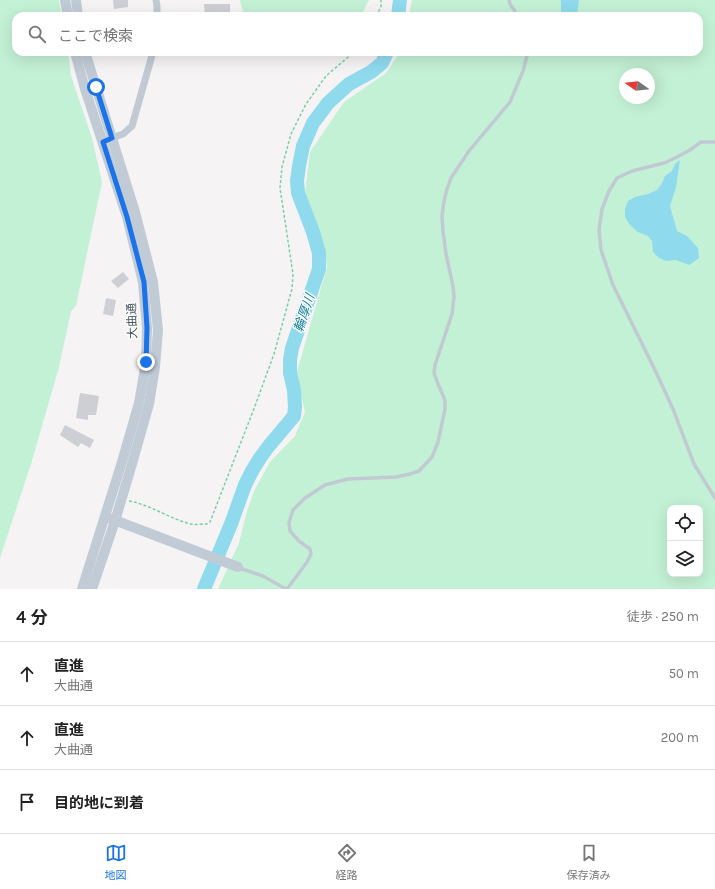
<!DOCTYPE html>
<html lang="ja">
<meta charset="utf-8">
<style>
:root{--surface:#fff;--page:#f2f2f2;--text:#222;--muted:#767676;--line:#e0e0e0;--accent:#1a73e8}
body{margin:0;font-family:Karla,"Noto Sans JP",sans-serif;background:var(--page);color:var(--text)}
.controls{position:absolute;right:12px;bottom:12px;display:grid;overflow:hidden;border-radius:8px;box-shadow:0 4px 16px #0002}
.controls button{width:36px;height:36px;display:grid;place-items:center;padding:0;border:0;border-bottom:1px solid var(--line);background:var(--surface);color:var(--text);font:20px sans-serif}
.compass{position:absolute;left:619px;top:68px;width:36px;height:36px;border-radius:50%;background:var(--surface);box-shadow:0 4px 16px #0002;rotate:284deg}
.stop{position:absolute;width:12px;height:12px;margin:-9px;border:3px solid #1a73e8;border-radius:50%;background:#fff}
.stop.end{background:#1a73e8;border-color:#fff;box-shadow:0 1px 4px #0008}
.list{margin:0;padding:0;list-style:none}
h2{display:flex;justify-content:space-between;align-items:center;height:52px;margin:0;padding:0 16px;font-size:17px}
h2 small{font-size:13px;font-weight:400;color:var(--muted)}
.list li{display:grid;grid-template-columns:26px 1fr auto;gap:12px;align-items:center;box-sizing:border-box;height:64px;padding:0 16px;border-top:1px solid var(--line)}
.list b{display:block;font-size:15px;white-space:nowrap}
.list p{margin:0;font-size:13px;white-space:nowrap;color:var(--muted)}
.list em{font-size:13px;font-style:normal;color:var(--muted)}
.icon{flex:none;width:22px;height:22px;fill:none;stroke:currentColor;stroke-width:2;stroke-linecap:round;stroke-linejoin:round}
.map{position:relative;flex:none;width:715px;height:589px;overflow:hidden}
.search{position:absolute;background:var(--surface);box-shadow:0 4px 16px #0002;left:12px;right:12px;top:12px;height:44px;display:flex;align-items:center;gap:10px;box-sizing:border-box;padding:0 14px;border-radius:12px;color:var(--muted);font-size:15px}
.sheet{height:244px;background:var(--surface)}
nav{display:flex;justify-content:space-around;align-items:center;box-sizing:border-box;height:56px;border-top:1px solid var(--line);background:var(--surface);font-size:11px;color:var(--muted)}
nav a{display:grid;justify-items:center;gap:2px}
nav .on{color:var(--accent)}
.map>svg:first-child{display:block}
.green{fill:#c3f1d5;fill-rule:evenodd}
.water{fill:#90daee}
.lines{fill:none;stroke-linecap:round;stroke-linejoin:round}
.river{stroke:#90daee;stroke-width:14}
.building{fill:#cdcfd5}
.path{stroke:#7ad0a6;stroke-width:1.5;stroke-dasharray:3 2;stroke-linecap:butt}
.lane{stroke:#c1cad2;stroke-width:3.5}
.street{stroke:#c1cad2;stroke-width:7}
.secondary{stroke:#c1cbd6;stroke-width:10}
.route{stroke:#1a73e8;stroke-width:5}
.labels{text-anchor:middle;dominant-baseline:central;stroke-width:3;stroke-linejoin:round;paint-order:stroke}
.street-label{font-size:12px;fill:#4a5661;stroke:#fff}
.water-label{font-size:13px;font-style:italic;fill:#0c7c9b;stroke:#fff}
</style>
<div class="map">
<svg width="715" height="589" viewBox="0 0 715 589">
<rect width="100%" height="100%" fill="#f5f3f3"/>
<g class="green">
<path d="M0 0H59L62 16H16V52H68L71 76 92 138 102 182 76 306 71 311 59 367 31 464 0 558Z"/>
<path d="M240 0H369L361 16H244Z"/>
<path d="M412 0H715V589H218L239 543 247 511 254 491 270 462 295 436 305 412 296 375 327 267 324 246 315 222 304 200 310 152 344 102 386 73 400 52H699V16H409ZM625 74H649V98H625ZM670 508H700V574H670Z"/>
</g>
<g class="water">
<path d="M560 0H579L577 16H560L561 13V1Z"/>
<path d="M680 160 676 187 670 206 677 231 687 236 698 248 699 258 689 265 676 260 666 261 659 258 653 252 652 241 648 236 638 232 630 225 625 217V209L628 201 635 197 648 194 657 190 661 185 665 176 672 171 675 164Z"/>
</g>
<g class="lines">
<g class="river">
<path d="M398 16 400 0"/>
<path d="M204 589 231 524 245 485 252 471 260 458 268 447 294 416 295 407 294 390 290 373V360L292 348 319 269V253L313 232 298 193 297 181 299 166 303 146 313 123 328 103 349 84 371 72 382 63 387 52"/>
</g>
</g>
<g class="building">
<path d="M113 0H128V7L114 9Z"/>
<path d="M204 4H230V16H205Z"/>
<path d="M123 272 129 279 118 288 111 281Z"/>
<path d="M106 298 116 300 113 316 103 314Z"/>
<path d="M80 393 99 396 96 415H88V420L76 418Z"/>
<path d="M65 425 94 440 90 448 81 443 78 447 60 435Z"/>
</g>
<g class="lines">
<g class="path">
<path d="M376 16 381 7V0"/>
<path d="M129 501C151 505 170 519 191 524 196 525 202 524 207 524L210 522 255 406 274 354 292 289 293 274 280 188 282 167 291 134 306 104 326 76 354 52"/>
</g>
<g class="lane">
<path d="M509 0 510 4 518 16"/>
<path d="M715 142H701L690 150 675 158 664 163 632 171 617 178 609 191 602 209 599 230 601 250 613 285 655 370 673 409 694 464 715 498"/>
<path d="M239 568 263 576 286 589"/>
<path d="M287 589 307 562 311 554 310 549 299 541 290 531 289 522 293 510 305 498 325 485 348 479 396 477 410 474 419 471 432 457 438 442 445 409V401L442 393 438 384 434 373 435 365 452 314 454 297 453 286 446 254 443 231 442 216 444 201 447 189 451 178 469 151 510 102 523 71 528 52"/>
</g>
<g class="street">
<path d="M156 0 157 6V16"/>
<path d="M109 139 123 134 132 126 153 52"/>
</g>
<g class="secondary">
<path d="M65 0 68 16"/>
<path d="M76 0 78 16"/>
<path d="M75 52 85 89 127 217 143 282 147 328 146 362 139 403 122 462 82 589"/>
<path d="M85 52 96 87 135 212 153 282 158 330 155 367 149 404 132 464 115 521 92 589"/>
<path d="M109 518 238 567"/>
</g>
</g>
<g class="lines">
<path class="route" d="M96 87 112 138 103 142 127 217 144 282 147 328 146 362"/>
</g>
<g class="labels">
<g class="street-label">
<text transform="translate(132 321) rotate(-92)">大曲通</text>
</g>
<g class="water-label">
<text transform="translate(304 313) rotate(-71)">輪厚川</text>
</g>
</g>
</svg>
<div class="controls">
<button><svg class="icon" aria-label="locate" viewBox="0 0 24 24"><circle cx="12" cy="12" r="6"/><path d="M12 2v4M12 18v4M2 12h4M18 12h4"/></svg></button>
<button><svg class="icon" aria-label="layers" viewBox="0 0 24 24"><path d="M12 4l9 5-9 5-9-5zM3 14l9 5 9-5"/></svg></button>
</div>
<svg class="compass" viewBox="-18 -18 36 36"><path d="M0-13l5 13h-10z" fill="#e53935"/><path d="M0 13l5-13h-10z" fill="#767676"/></svg>
<div class="stop" style="left:96px;top:87px"></div>
<div class="stop end" style="left:146px;top:362px"></div>
<div class="search"><svg class="icon" aria-label="search" viewBox="0 0 24 24"><circle cx="10" cy="10" r="6"/><path d="M15 15l6 6"/></svg>ここで検索</div>
</div>
<section class="sheet">
<h2>4 分<small>徒歩 · 250 m</small></h2>
<ul class="list">
<li><svg class="icon" aria-label="ahead" viewBox="0 0 24 24"><path d="M12 20V5M6 11l6-6 6 6"/></svg><div><b>直進</b><p>大曲通</p></div><em>50 m</em></li>
<li><svg class="icon" aria-label="ahead" viewBox="0 0 24 24"><path d="M12 20V5M6 11l6-6 6 6"/></svg><div><b>直進</b><p>大曲通</p></div><em>200 m</em></li>
<li><svg class="icon" aria-label="arrive" viewBox="0 0 24 24"><path d="M6 21V4h12l-3 4 3 4H6"/></svg><div><b>目的地に到着</b></div></li>
</ul>
</section>
<nav>
<a class="on"><svg class="icon" aria-label="map" viewBox="0 0 24 24"><path d="M3 6l6-2 6 2 6-2v14l-6 2-6-2-6 2zM9 4v14M15 6v14"/></svg>地図</a>
<a><svg class="icon" aria-label="directions" viewBox="0 0 24 24"><path d="M12 3l9 9-9 9-9-9zM9 14v-3h6M13 9l2 2-2 2"/></svg>経路</a>
<a><svg class="icon" aria-label="saved" viewBox="0 0 24 24"><path d="M7 4h10v16l-5-4-5 4z"/></svg>保存済み</a>
</nav>
